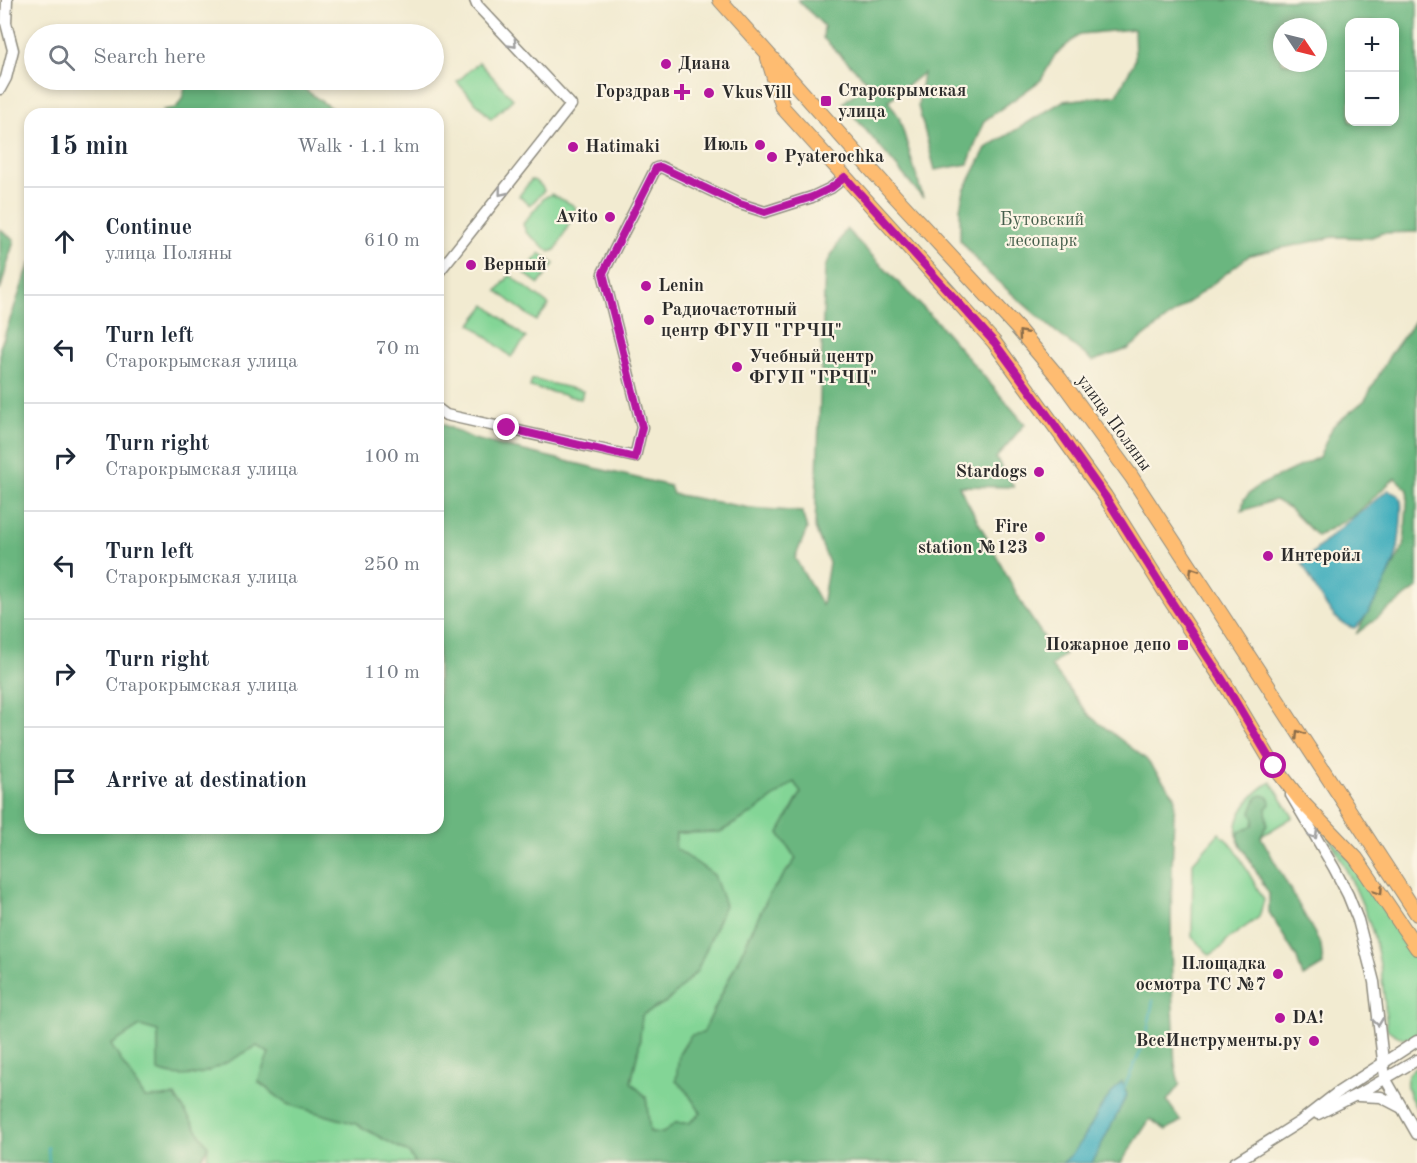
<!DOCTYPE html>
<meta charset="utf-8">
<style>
:root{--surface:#fff;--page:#f6f6f7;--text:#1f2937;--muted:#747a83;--line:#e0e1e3}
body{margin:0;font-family:"Old Standard TT",serif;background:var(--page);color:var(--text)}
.controls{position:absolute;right:18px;top:18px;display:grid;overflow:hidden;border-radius:12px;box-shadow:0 3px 9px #0003}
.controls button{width:54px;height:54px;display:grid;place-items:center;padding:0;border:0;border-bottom:2px solid var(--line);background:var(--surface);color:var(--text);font:30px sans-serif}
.compass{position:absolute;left:1273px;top:18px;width:54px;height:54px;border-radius:50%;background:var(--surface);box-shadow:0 3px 9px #0003;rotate:125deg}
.stop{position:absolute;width:18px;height:18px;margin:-14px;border:4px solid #b5179e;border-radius:50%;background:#fff}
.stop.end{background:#b5179e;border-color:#fff;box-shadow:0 2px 6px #0008}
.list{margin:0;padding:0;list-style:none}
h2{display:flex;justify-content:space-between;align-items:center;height:78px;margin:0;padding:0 24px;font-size:26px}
h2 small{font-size:20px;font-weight:400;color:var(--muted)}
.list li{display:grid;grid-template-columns:39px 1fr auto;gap:18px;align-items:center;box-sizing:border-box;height:108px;padding:0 24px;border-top:2px solid var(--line)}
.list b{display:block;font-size:22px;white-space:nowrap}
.list p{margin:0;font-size:20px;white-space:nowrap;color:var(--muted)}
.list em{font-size:20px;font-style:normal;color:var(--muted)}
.icon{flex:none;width:33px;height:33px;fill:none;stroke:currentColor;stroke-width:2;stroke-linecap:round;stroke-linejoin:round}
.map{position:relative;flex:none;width:1417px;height:1163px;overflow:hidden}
.search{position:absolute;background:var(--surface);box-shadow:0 3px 9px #0003;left:24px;top:24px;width:420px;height:66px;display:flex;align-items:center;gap:15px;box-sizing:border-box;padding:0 21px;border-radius:33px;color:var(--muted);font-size:22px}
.panel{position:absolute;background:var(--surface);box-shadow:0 3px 9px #0003;left:24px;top:108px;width:420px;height:726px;border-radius:18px}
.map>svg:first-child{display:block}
.green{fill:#83d596;stroke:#578060;stroke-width:1.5}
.forest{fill:#6ab67f;stroke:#4a7055;stroke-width:1.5;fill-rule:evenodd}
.water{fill:#3fadbc;stroke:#356c74;stroke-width:1.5}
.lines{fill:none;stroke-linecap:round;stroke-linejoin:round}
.stream{stroke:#3fadbc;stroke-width:2}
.minor-casing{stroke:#8e8b7e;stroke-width:13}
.major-casing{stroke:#8e8b7e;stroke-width:16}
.minor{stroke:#fff;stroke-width:10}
.major{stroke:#febc71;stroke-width:14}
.oneway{stroke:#a0a0a0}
.oneway2{stroke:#8a6c4a}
.route{stroke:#b5179e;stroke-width:8}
.poi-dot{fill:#b5179e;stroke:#fcf5e5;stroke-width:2}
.labels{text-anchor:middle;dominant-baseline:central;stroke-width:4.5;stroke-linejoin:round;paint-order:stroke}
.poi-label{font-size:18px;font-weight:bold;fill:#2b2b2b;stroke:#fcf5e5;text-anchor:start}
.park-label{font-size:18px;fill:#455e4b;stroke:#fcf5e5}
.street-label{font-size:18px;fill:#2b2b2b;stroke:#fcf5e5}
</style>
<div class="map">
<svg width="1417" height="1163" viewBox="0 0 1417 1163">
<rect width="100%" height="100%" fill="#fcf5e5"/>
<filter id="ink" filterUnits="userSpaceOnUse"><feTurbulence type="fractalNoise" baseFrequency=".0167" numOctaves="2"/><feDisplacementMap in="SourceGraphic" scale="12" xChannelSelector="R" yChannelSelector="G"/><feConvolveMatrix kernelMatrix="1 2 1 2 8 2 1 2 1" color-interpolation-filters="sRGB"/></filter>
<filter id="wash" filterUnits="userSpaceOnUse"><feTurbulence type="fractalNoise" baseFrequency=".008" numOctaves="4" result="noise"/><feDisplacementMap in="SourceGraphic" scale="24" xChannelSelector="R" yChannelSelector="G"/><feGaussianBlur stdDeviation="1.35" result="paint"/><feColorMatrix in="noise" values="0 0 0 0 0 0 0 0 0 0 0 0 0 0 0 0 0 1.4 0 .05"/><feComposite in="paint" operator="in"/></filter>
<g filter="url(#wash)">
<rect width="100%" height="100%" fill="#f2ebd1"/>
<g class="green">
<path d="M479 62 513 99 491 119 457 82Z"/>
<path d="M531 180C535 179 543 186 544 191L530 205 519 196Z"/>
<path d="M551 194 573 205 575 207V212L558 246 555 250 550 252 526 232 523 224 544 198Z"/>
<path d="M540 253 554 264 539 284 524 273Z"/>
<path d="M510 275 549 305 536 321 497 291Z"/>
<path d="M486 305 526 338 511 357 471 324Z"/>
<path d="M532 379 583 391 581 399 530 387Z"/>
<path d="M794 782 801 793 779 833 796 859 769 895 703 1033 676 1081 685 1089 701 1113 689 1123H675L663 1133 650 1132 646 1097 631 1083 639 1047 642 1015 668 1001 714 875 675 848 676 833 720 832 754 812Z"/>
<path d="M1271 782 1293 817 1260 837 1267 824 1266 808 1270 804 1254 819 1253 826 1244 829 1238 836V840C1231 818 1252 792 1271 782Z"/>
<path d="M1326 832 1371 886 1417 955V1036C1405 1041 1397 1037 1387 1029 1384 995 1382 961 1371 928 1360 894 1343 863 1326 832Z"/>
<path d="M1219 833 1234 847 1264 900 1259 917 1227 940 1222 947 1210 955 1192 937 1193 862Z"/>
<path d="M140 1026 158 1031V1051L233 1058 257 1046 269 1053 258 1082 287 1104 356 1124 409 1153 415 1163H211L207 1156 208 1146 145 1098 110 1045Z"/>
<path d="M1417 1067V1109C1408 1095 1399 1077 1417 1067Z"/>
</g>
<g class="forest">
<path d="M798 0H1417V232L1382 233 1369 238 1334 237 1250 255 1128 349 1093 361 1056 332 988 273 960 240V208L964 191 986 148 1063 101 1117 95 1135 60 1134 29 1080 34 1055 55 1041 80 984 121 968 164 935 170 918 106 923 73 888 101 899 117 923 198 843 103 868 82 823 38 824 26ZM1394 22V122H1350V22ZM1282 27H1318V63H1282Z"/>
<path d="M187 80H292L339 114H166L163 110 176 108 182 99Z"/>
<path d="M0 229 14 240 0 291Z"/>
<path d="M846 229 937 322 1025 424 996 458 1014 487 959 486 1025 609 1049 645 1065 654 1051 666 1090 716 1146 759 1175 796C1171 873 1169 948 1174 1025 1175 1045 1172 1065 1180 1084L1167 1101 1181 1121 1166 1130 1150 1119 1121 1163H415L409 1153 356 1124 287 1104 258 1081 269 1053 257 1046C224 1063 197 1086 158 1071V1031L140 1026 111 1045 145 1098 175 1096 208 1146 199 1163H0V348L30 263V828H438V422L474 439 670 486 673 494 750 508 802 512 807 529 795 558 822 605 829 563 815 528 825 267ZM794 782 801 793 779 833 796 859 769 895 703 1033 691 1035 679 1054 676 1081 685 1089 701 1113 689 1123H675L663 1133 650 1132 646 1097 631 1082 639 1047 642 1015 668 1001 697 971 725 905 714 875 675 848 676 833 720 832 754 812Z"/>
<path d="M1417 318V588L1356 634 1404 546 1408 490 1395 478 1354 516 1317 536 1289 508 1275 500 1242 511 1244 499 1256 487 1319 457 1333 426 1365 400 1390 355Z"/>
<path d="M1262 795 1269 797 1270 804 1266 808 1267 824 1261 837 1321 945 1323 965 1303 977 1297 958 1269 912V894L1238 840 1239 832 1253 825 1254 819 1251 812 1257 797Z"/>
</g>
<g class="water">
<path d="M1388 490C1394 492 1400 494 1401 501 1403 508 1399 545 1397 552 1393 570 1369 619 1354 628 1329 623 1314 584 1302 563L1333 534Z"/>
<path d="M1122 1081 1127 1095 1092 1163H1062C1082 1148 1090 1124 1103 1104 1109 1096 1116 1088 1122 1081Z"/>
</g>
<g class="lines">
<g class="stream">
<path d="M1124 1088 1146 1039 1153 1000"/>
<path d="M48 1147 49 1163"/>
</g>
</g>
</g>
<g filter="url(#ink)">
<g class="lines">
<g class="minor-casing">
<g id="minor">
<path d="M0 89 6 78 13 50 6 23 7 0"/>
<path d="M438 273 571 105 477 5 475 0"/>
<path d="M438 409 446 415 635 457 642 427 603 273 656 168 661 167 737 203 765 212 812 197 831 188 845 177"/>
<path d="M1291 795 1334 868 1348 895 1358 920 1374 982 1385 1078 1417 1134"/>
<path d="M1358 1096 1381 1097 1402 1108"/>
<path d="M1318 1114 1364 1091 1417 1060"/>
<path d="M1234 1163 1301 1121 1337 1093 1417 1041"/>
</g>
</g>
<g class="major-casing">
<g id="major">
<path d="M720 0 892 193 1018 329 1060 379 1131 476 1417 914"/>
<path d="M768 58 783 108 994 342 1105 496 1171 601 1224 682 1274 766 1301 801 1356 858 1417 948"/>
</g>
</g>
<use href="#minor" class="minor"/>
<use href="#major" class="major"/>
</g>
<defs><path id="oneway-chevron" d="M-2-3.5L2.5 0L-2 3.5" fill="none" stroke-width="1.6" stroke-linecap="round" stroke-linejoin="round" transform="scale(1.5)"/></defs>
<g class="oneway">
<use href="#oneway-chevron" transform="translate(513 44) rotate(47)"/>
<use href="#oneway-chevron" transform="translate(502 192) rotate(129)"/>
<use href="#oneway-chevron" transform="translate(1314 835) rotate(59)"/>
<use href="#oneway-chevron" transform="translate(1378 1022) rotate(82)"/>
</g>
<g class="oneway2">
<use href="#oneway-chevron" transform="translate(1022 334) rotate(-131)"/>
<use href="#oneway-chevron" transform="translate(1193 571) rotate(-123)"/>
<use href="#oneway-chevron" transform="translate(1299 734) rotate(-123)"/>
<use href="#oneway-chevron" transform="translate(1379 891) rotate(56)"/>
</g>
</g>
<g class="lines" filter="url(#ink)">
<path class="route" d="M507 428 635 458 642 427 603 273 656 168 661 167 737 203 765 212 812 197 831 188 845 177 994 342 1044 410 1105 496 1171 601 1224 682 1274 766"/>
</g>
<g class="poi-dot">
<circle cx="666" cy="64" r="6"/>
<path d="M679 83h6v6h6v6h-6v6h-6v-6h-6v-6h6z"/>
<circle cx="709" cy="93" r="6"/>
<rect x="820" y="95" width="12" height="12" rx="3"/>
<circle cx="760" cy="145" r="6"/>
<circle cx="573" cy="147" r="6"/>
<circle cx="772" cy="157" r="6"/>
<circle cx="610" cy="217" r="6"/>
<circle cx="471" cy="265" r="6"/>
<circle cx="646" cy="286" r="6"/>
<circle cx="649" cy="320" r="6"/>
<circle cx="737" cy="367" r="6"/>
<circle cx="1039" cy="472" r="6"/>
<circle cx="1040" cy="537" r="6"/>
<circle cx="1268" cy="556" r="6"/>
<rect x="1177" y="639" width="12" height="12" rx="3"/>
<circle cx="1278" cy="974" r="6"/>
<circle cx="1280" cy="1018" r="6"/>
<circle cx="1314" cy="1041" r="6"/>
</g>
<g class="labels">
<g class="poi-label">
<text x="678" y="64">Диана</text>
<text x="838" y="91">Старокрымская<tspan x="838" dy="21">улица</tspan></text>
<text x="670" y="92" text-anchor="end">Горздрав</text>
<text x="721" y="93">VkusVill</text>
<text x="748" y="145" text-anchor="end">Июль</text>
<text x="585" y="147">Hatimaki</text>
<text x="784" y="157">Pyaterochka</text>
<text x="598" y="217" text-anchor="end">Avito</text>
<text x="483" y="265">Верный</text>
<text x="658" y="286">Lenin</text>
<text x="661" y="310">Радиочастотный<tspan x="661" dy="21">центр ФГУП "ГРЧЦ"</tspan></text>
<text x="749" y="357">Учебный центр<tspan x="749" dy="21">ФГУП "ГРЧЦ"</tspan></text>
<text x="1027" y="472" text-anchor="end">Stardogs</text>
<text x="1028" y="527" text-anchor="end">Fire<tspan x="1028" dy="21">station №123</tspan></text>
<text x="1280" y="556">Интеройл</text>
<text x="1171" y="645" text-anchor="end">Пожарное депо</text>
<text x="1266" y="964" text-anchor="end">Площадка<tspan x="1266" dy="21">осмотра ТС №7</tspan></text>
<text x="1292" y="1018">DA!</text>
<text x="1302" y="1041" text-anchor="end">ВсеИнструменты.ру</text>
</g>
<g class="park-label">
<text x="1042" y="220">Бутовский<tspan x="1042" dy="21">лесопарк</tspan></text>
</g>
<g class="street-label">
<text transform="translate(1114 423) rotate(54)">улица Поляны</text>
</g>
</g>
</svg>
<div class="controls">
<button>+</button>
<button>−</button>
</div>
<svg class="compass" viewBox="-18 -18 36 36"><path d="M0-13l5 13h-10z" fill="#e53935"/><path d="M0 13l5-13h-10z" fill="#747a83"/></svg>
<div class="stop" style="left:1274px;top:766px"></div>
<div class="stop end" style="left:507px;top:428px"></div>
<div class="search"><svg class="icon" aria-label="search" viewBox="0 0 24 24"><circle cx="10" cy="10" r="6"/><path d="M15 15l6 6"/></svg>Search here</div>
<section class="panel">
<h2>15 min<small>Walk · 1.1 km</small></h2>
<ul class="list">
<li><svg class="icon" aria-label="ahead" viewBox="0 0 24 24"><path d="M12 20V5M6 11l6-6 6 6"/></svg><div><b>Continue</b><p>улица Поляны</p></div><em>610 m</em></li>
<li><svg class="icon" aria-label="left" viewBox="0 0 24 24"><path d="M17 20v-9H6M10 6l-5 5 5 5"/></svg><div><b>Turn left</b><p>Старокрымская улица</p></div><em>70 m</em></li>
<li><svg class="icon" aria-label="right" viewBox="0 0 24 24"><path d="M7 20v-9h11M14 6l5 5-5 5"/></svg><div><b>Turn right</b><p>Старокрымская улица</p></div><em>100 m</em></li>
<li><svg class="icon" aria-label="left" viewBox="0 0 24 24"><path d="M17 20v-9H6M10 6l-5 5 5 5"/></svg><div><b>Turn left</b><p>Старокрымская улица</p></div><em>250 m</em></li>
<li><svg class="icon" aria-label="right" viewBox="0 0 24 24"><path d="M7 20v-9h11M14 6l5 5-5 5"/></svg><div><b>Turn right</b><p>Старокрымская улица</p></div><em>110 m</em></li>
<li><svg class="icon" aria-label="arrive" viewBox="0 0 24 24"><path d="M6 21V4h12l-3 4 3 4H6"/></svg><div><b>Arrive at destination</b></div></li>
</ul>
</section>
</div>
